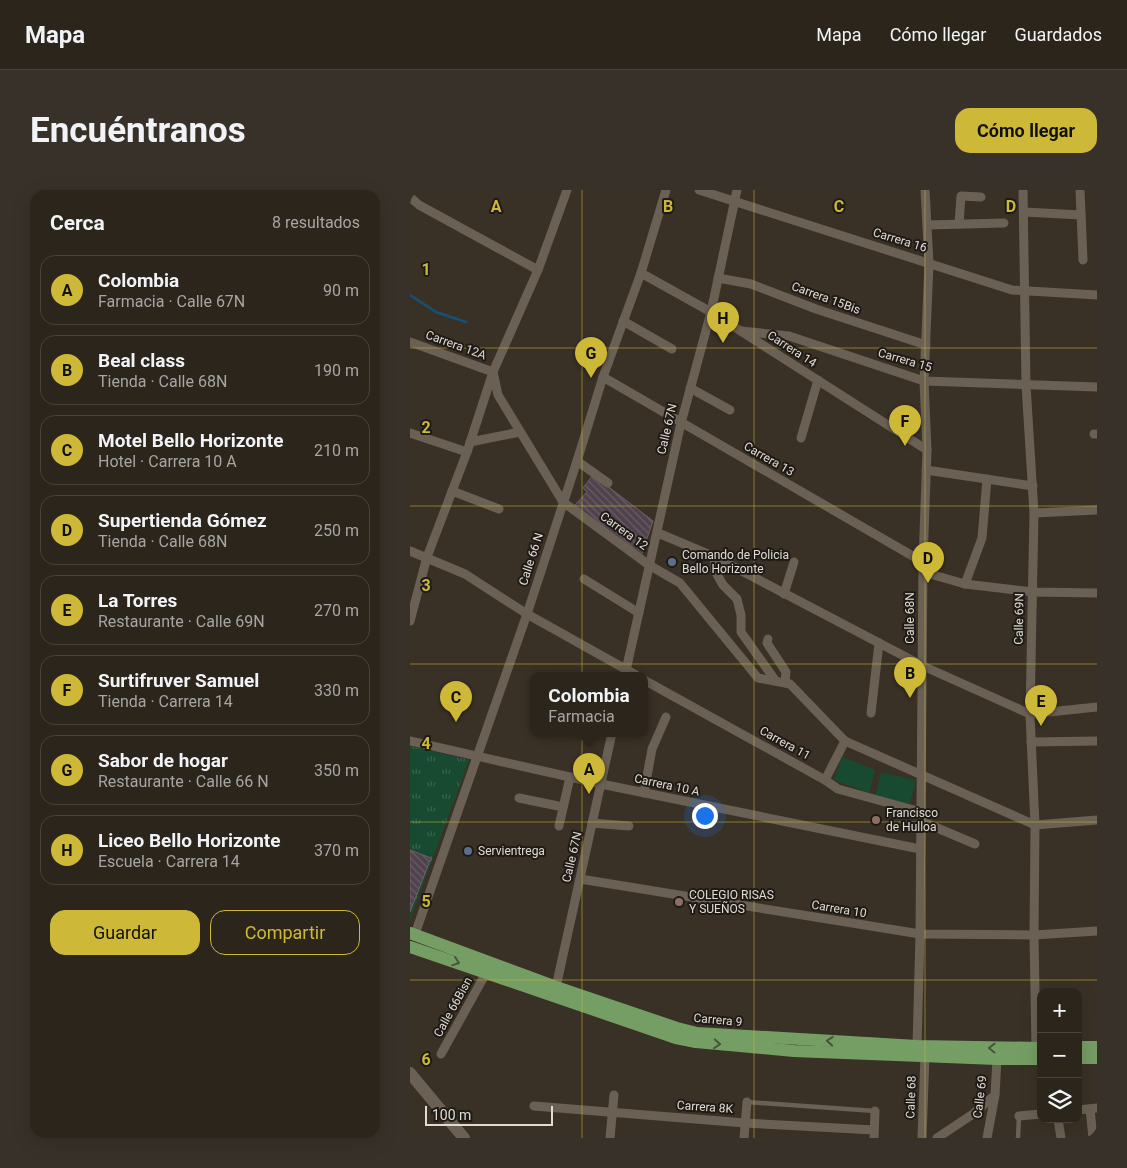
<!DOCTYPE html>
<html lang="es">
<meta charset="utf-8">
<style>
:root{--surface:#2c251c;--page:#383129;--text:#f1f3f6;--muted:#a6a5a3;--line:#48423b;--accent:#ceb837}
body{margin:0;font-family:Roboto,sans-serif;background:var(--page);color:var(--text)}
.controls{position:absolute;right:15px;bottom:15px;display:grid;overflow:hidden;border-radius:10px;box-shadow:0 5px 20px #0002}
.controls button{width:45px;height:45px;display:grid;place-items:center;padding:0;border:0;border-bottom:1px solid var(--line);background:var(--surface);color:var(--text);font:25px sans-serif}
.scale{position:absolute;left:15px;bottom:12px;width:128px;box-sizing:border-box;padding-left:5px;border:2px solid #e0dad3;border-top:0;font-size:14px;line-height:18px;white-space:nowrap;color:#e0dad3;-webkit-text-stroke:4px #1e1a15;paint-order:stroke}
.you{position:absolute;left:294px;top:625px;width:18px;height:18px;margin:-12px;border:4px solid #fff;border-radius:50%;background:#1a73e8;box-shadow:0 0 0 8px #1a73e833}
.badge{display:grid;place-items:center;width:32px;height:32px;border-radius:50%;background:var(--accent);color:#111;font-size:16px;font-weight:700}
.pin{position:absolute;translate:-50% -41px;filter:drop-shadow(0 1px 2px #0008)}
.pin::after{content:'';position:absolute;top:26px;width:18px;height:15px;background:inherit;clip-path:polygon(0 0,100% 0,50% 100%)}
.popup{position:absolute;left:120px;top:482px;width:118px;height:65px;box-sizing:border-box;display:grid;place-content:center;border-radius:10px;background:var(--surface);filter:drop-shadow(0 1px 4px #0005);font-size:16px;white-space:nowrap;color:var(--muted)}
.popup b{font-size:19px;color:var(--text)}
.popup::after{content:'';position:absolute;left:50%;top:100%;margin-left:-10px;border:10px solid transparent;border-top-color:var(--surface)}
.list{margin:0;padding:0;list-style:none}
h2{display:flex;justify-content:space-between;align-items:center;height:65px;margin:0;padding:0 20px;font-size:21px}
h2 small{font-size:16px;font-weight:400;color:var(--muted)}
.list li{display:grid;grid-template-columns:32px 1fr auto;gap:15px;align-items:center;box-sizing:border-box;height:70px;margin:0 10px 10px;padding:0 10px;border:1px solid var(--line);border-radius:15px}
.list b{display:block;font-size:19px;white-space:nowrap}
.list p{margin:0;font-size:16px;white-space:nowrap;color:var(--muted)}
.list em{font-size:16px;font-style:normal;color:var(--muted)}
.actions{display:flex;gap:10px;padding:15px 20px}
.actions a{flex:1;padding:11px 0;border:1px solid var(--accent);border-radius:15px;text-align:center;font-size:18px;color:var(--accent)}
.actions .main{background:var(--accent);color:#111}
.icon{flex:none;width:28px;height:28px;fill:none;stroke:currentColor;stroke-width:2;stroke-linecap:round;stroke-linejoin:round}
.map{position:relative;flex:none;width:687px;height:948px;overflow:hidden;border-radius:15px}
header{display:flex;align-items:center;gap:30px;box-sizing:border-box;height:70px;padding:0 25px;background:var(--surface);border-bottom:1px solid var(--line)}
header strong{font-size:24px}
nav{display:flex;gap:28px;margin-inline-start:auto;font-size:18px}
.intro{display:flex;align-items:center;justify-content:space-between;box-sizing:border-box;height:120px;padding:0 30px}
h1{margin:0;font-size:35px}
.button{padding:12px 22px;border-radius:15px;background:var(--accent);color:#111;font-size:18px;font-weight:700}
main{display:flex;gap:30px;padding:0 30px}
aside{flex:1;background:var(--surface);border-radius:15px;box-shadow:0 5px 20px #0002}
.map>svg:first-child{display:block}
.grass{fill:url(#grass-tufts)}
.pitch{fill:#184a31}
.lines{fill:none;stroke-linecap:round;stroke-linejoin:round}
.stream{stroke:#145178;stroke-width:2.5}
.building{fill:url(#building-back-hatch);stroke:#6e606a}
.service{stroke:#6a6054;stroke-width:4.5}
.minor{stroke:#6a6054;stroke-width:9}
.secondary{stroke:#6a6054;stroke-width:12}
.primary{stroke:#759e65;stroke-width:12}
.oneway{stroke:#455539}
.grid{fill:none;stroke:#ceb837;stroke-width:1;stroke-opacity:0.55}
.service-dot{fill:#5c6f8a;stroke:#1e1a15;stroke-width:2}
.education-dot{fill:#8d6e63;stroke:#1e1a15;stroke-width:2}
.labels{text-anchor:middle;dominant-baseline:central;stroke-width:4;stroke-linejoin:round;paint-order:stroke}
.street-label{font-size:12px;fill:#e0dad3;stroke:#1e1a15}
.poi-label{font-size:12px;fill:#e0dad3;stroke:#1e1a15;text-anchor:start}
.grid-label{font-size:16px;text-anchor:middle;font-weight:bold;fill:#ceb837;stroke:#1e1a15;stroke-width:4;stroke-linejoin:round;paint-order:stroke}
</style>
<header>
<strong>Mapa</strong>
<nav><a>Mapa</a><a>Cómo llegar</a><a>Guardados</a></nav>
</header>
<div class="intro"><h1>Encuéntranos</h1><a class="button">Cómo llegar</a></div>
<main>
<aside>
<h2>Cerca<small>8 resultados</small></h2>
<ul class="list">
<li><span class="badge">A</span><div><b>Colombia</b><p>Farmacia · Calle 67N</p></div><em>90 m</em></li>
<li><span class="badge">B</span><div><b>Beal class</b><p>Tienda · Calle 68N</p></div><em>190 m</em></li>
<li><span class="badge">C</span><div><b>Motel Bello Horizonte</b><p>Hotel · Carrera 10 A</p></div><em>210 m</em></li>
<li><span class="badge">D</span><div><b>Supertienda Gómez</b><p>Tienda · Calle 68N</p></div><em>250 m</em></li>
<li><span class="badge">E</span><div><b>La Torres</b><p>Restaurante · Calle 69N</p></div><em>270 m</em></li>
<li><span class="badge">F</span><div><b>Surtifruver Samuel</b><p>Tienda · Carrera 14</p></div><em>330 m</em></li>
<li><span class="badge">G</span><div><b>Sabor de hogar</b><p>Restaurante · Calle 66 N</p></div><em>350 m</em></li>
<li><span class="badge">H</span><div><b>Liceo Bello Horizonte</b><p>Escuela · Carrera 14</p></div><em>370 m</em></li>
</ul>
<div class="actions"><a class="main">Guardar</a><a>Compartir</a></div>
</aside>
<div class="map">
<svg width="687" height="948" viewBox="0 0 687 948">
<defs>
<pattern id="grass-tufts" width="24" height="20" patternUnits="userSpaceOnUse" patternTransform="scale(1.25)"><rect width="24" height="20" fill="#184a31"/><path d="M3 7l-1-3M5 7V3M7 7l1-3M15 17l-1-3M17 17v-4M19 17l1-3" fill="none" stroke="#39644e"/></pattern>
<pattern id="building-back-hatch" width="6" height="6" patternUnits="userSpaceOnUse" patternTransform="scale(1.25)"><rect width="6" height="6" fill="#4f424c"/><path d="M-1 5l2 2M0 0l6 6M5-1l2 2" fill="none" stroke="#685d65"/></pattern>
</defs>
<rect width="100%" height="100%" fill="#3a3126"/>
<path class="grass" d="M0 556 59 570 0 730Z"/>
<g class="pitch">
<path d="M432 567 465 580 459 603 424 590Z"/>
<path d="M471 582 506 590 499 615 465 607Z"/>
</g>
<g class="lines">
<path class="stream" d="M0 105 26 122 56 132"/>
</g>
<g class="building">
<path d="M183 285 243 331 231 366 165 315 177 302 173 298Z"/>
<path d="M0 660 21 668 0 722Z"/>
</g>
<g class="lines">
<g class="service">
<path d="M337 912 465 921"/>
<path d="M608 948 609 926"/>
</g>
<g class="minor">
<path d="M289 0 602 100 687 105"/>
<path d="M613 0 616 195 624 323 620 524 625 635 624 745 626 858"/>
<path d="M670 0 673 70"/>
<path d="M0 7 9 15 128 80"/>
<path d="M614 22 671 25"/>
<path d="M549 34 551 6 571 7"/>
<path d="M517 35 594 33"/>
<path d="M231 83 301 122 517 260"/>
<path d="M308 88 341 94 406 119 516 155"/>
<path d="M213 131 262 159"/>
<path d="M331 141 379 146 514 191 687 197"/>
<path d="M0 152 83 182 88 205 153 312 239 375 270 393 348 488 380 494 435 551 625 635 687 630"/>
<path d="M193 187 513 372"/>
<path d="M280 198 320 220"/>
<path d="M0 243 57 262"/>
<path d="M684 244H687"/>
<path d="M391 248 408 190"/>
<path d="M60 252 110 242"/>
<path d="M167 271 198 293"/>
<path d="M516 280 623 296"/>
<path d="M42 301 89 319"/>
<path d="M624 323 687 320"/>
<path d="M248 343 305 367 513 476 620 524 687 517"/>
<path d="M0 361 55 384 117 424 226 485"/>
<path d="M305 367 304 379 313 395 327 409 331 425V442L365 490"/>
<path d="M513 382 555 394 622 402 687 403"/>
<path d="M174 389 229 423"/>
<path d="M555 394 572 348 577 289"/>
<path d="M374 404 384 372"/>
<path d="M0 431 17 367 57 262 83 182 128 80 157 0"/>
<path d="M358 449 357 453 376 482 375 492"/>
<path d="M215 485 271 233 301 122 327 0"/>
<path d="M234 490 415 590 428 599 511 622"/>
<path d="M461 523 469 453"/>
<path d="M0 551 191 594 510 659"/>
<path d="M621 552 687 551"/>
<path d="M415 590 435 551"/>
<path d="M234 603 242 559 256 527"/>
<path d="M109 608 153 617"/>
<path d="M511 631 565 654"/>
<path d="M182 633 219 636"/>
<path d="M149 636 160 587"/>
<path d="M170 689 510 744 624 745 687 741"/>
<path d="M5 744 117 424 167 271 193 187 231 83 256 0"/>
<path d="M146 797 202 543"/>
<path d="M507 856 510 744 513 372 517 260 514 191 519 73 515 0"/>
<path d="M31 864 76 783"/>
<path d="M124 916 335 933 464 940"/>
<path d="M680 919 683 948"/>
<path d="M668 920 687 918"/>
<path d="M609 926 631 924"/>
<path d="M648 929 651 948"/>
<path d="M200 948 204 905"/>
<path d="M334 948 337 912"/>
<path d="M464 948 465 921"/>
<path d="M512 948 515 866"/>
<path d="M527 948 563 924 585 905"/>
<path d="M577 948 585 905 587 869"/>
</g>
<path class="secondary" d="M0 883 54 948"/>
<g class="primary">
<path d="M0 743 146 797 267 838 287 843 507 856 631 858"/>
<path d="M0 757 266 848 286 852 384 861 587 869H631"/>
<path d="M668 857H687"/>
<path d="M668 868H687"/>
</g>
</g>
<defs><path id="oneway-chevron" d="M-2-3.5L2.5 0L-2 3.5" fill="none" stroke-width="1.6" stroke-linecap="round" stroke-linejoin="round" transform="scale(1.25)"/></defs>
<g class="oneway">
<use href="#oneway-chevron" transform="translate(46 772) rotate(19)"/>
<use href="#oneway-chevron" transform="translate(420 851) rotate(-176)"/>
<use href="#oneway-chevron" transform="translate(307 854) rotate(5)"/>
<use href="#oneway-chevron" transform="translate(582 858) rotate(-179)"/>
</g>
<path class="grid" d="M172 0V948M344 0V948M515 0V948M0 158H687M0 316H687M0 474H687M0 632H687M0 790H687"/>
<g class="service-dot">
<circle cx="262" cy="372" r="5"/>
<circle cx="58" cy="661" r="5"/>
</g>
<g class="education-dot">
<circle cx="466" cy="630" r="5"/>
<circle cx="269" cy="712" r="5"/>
</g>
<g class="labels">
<g class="street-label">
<text transform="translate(490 50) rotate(17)">Carrera 16</text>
<text transform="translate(416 108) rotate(20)">Carrera 15Bis</text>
<text transform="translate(46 155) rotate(20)">Carrera 12A</text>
<text transform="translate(382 159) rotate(33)">Carrera 14</text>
<text transform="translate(495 170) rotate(16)">Carrera 15</text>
<text transform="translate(257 239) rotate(-77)">Calle 67N</text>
<text transform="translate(359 269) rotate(30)">Carrera 13</text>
<text transform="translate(214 341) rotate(36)">Carrera 12</text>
<text transform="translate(121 369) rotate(-72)">Calle 66 N</text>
<text transform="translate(500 428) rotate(-90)">Calle 68N</text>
<text transform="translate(609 429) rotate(-89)">Calle 69N</text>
<text transform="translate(375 553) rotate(29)">Carrera 11</text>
<text transform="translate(257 595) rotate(12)">Carrera 10 A</text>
<text transform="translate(162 667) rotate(-77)">Calle 67N</text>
<text transform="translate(429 719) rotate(9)">Carrera 10</text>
<text transform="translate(43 817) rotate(-61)">Calle 66Bisn</text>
<text transform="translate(308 830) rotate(5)">Carrera 9</text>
<text transform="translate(501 907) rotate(-88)">Calle 68</text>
<text transform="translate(570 907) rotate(-83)">Calle 69</text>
<text transform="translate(295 917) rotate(4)">Carrera 8K</text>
</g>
<g class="poi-label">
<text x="272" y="365">Comando de Policia<tspan x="272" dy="14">Bello Horizonte</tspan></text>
<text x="476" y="623">Francisco<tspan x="476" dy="14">de Hulloa</tspan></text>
<text x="68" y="661">Servientrega</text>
<text x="279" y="705">COLEGIO RISAS<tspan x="279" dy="14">Y SUEÑOS</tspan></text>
</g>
</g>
<g class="grid-label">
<text x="86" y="22">A</text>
<text x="258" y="22">B</text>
<text x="429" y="22">C</text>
<text x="601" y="22">D</text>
<text x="16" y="85">1</text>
<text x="16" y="243">2</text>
<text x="16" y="401">3</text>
<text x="16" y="559">4</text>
<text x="16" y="717">5</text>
<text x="16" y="875">6</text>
</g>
</svg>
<div class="controls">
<button>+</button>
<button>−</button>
<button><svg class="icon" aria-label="layers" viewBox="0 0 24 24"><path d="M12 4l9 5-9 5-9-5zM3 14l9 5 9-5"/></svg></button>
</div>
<div class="scale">100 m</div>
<div class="you"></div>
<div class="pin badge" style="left:179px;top:604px">A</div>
<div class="popup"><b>Colombia</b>Farmacia</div>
<div class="pin badge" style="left:500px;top:508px">B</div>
<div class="pin badge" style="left:46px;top:532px">C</div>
<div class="pin badge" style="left:518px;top:393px">D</div>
<div class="pin badge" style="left:631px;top:536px">E</div>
<div class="pin badge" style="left:495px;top:256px">F</div>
<div class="pin badge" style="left:181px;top:188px">G</div>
<div class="pin badge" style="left:313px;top:153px">H</div>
</div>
</main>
